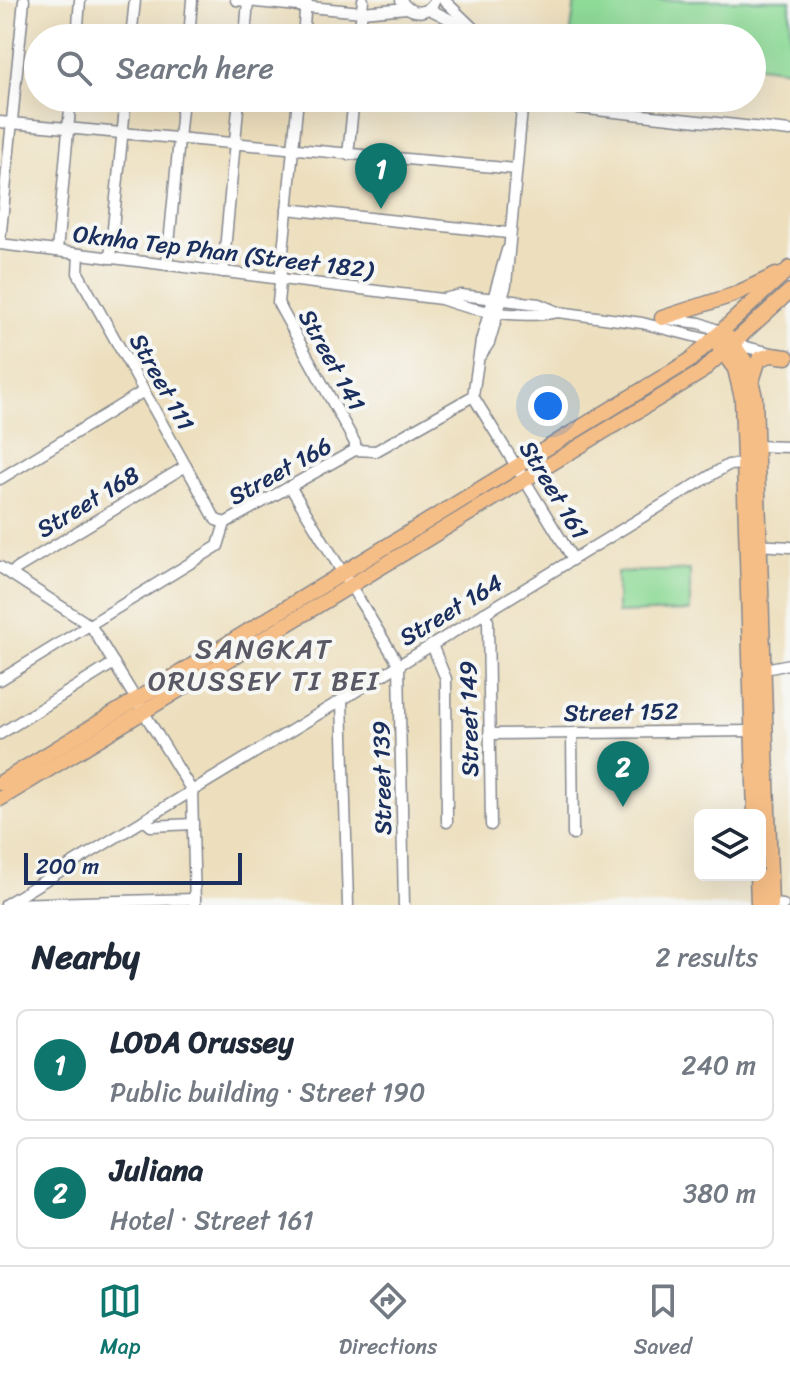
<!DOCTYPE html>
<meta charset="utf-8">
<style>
:root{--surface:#fff;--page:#f2f2f3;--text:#1f2937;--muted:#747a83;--line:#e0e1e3;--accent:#0f766e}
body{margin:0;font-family:Sriracha,sans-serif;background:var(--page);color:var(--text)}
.controls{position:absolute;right:24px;bottom:24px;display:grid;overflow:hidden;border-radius:12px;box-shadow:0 8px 32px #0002}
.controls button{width:72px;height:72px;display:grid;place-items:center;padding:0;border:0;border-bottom:2px solid var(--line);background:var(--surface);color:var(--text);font:40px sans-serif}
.scale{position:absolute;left:24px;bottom:20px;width:218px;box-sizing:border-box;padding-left:8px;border:4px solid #1b2f5e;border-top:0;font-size:22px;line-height:28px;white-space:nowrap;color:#1b2f5e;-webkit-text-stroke:6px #f6f6f2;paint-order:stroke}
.you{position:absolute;left:548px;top:406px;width:28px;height:28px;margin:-20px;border:6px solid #fff;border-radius:50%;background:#1a73e8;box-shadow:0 0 0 12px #1a73e833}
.badge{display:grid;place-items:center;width:52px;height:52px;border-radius:50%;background:var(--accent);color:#fff;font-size:26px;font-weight:700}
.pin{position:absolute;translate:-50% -66px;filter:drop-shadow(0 2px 4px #0008)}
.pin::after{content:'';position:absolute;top:42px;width:28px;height:24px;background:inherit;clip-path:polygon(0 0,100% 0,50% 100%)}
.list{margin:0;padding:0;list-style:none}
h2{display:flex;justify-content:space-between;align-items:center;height:104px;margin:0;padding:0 32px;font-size:34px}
h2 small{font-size:26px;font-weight:400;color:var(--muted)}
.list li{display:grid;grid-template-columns:52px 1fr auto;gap:24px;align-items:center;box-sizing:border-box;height:112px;margin:0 16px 16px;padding:0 16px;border:2px solid var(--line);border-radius:12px}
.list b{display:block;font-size:30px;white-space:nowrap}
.list p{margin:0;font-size:26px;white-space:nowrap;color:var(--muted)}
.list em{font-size:26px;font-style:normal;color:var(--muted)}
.icon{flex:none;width:44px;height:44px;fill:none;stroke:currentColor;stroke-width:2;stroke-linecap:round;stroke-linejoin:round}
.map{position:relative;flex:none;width:790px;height:905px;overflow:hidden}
.search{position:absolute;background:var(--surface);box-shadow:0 8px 32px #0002;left:24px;right:24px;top:24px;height:88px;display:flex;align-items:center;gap:20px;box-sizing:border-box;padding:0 28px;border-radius:44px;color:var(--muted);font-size:30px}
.sheet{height:360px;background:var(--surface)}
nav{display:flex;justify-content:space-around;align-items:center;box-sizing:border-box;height:112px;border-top:2px solid var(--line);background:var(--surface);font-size:22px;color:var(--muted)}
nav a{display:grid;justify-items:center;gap:4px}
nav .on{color:var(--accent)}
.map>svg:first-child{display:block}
.green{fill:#8eda97;stroke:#54847a;stroke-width:2}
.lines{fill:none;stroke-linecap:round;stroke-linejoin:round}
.minor-casing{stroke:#84878e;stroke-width:13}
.major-casing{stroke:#84878e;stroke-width:17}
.minor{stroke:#fff;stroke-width:10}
.major{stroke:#f6be87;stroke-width:14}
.labels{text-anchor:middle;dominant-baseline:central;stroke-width:8;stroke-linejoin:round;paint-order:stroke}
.street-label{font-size:24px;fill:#1b2f5e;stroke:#f6f6f2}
.quarter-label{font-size:28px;letter-spacing:2px;fill:#595865;stroke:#f6f6f2}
</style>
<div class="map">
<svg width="790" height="905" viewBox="0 0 790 905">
<rect width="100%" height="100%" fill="#f6f6f2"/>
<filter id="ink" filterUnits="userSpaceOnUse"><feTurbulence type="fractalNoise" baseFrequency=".0125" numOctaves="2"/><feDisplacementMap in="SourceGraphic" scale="16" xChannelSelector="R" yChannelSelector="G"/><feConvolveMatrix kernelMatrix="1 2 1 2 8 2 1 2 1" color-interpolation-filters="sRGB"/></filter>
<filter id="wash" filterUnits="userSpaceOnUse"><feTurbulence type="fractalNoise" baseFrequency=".006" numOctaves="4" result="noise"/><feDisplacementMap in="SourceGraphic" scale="32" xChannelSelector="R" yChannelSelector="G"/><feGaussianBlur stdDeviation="1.8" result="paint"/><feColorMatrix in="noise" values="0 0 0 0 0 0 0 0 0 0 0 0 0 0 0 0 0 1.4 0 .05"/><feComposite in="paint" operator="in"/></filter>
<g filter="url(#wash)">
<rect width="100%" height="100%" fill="#eddfbd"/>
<g class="green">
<path d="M575 0H790V70L752 65V38H570Z"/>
<path d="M690 570V611L617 613V572Z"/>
</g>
</g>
<g filter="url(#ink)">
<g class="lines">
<g class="minor-casing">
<g id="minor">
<path d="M236 0 362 12 407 8"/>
<path d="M401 0C410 15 427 16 435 0"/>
<path d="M444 0 474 29"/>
<path d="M429 9 481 35"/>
<path d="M77 38 80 0"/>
<path d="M131 38 135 0"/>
<path d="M189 38 192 0"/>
<path d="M245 38 248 0"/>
<path d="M303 38 306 0"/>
<path d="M359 38 363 0"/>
<path d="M298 98 278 303 355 443V450"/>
<path d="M523 102 790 131"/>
<path d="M0 122 516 169"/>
<path d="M348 155 354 98"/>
<path d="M287 209 508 233"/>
<path d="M0 241 24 0"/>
<path d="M0 244 441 299C476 312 521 319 558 312"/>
<path d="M507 250 481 341 473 396 573 559"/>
<path d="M57 251 71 98"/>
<path d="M79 254 78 273 216 520 225 523"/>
<path d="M110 258 126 98"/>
<path d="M167 265 183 98"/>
<path d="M223 272 239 98"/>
<path d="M443 299 461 295 539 304 558 312 642 323 717 342"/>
<path d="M668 319 700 323 722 332"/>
<path d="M733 344 776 354"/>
<path d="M481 355 489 343 506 285 523 98"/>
<path d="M752 446 790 447"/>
<path d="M0 479 144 391"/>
<path d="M291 488 399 665 404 905"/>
<path d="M225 523 355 450 376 451 473 396"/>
<path d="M757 545 790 547"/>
<path d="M0 567 91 626 192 791 195 905"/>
<path d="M12 575 16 569 186 466"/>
<path d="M484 613 488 621 491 825"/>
<path d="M432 645 446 679 447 822"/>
<path d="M760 670 790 664"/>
<path d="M0 680 218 546 225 523"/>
<path d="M342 700 348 905"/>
<path d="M572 733 573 835"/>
<path d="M0 734 114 663"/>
<path d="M489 734 752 731"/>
<path d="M144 820 151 826 193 824"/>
<path d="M6 904 728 465 748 464"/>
<path d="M9 904 195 899"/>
<path d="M771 904 783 905"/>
</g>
</g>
<g class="major-casing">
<g id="major">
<path d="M662 318 733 295 776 275"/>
<path d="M729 338 747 364 755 397 771 905"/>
<path d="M719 347 735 369 742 398 755 815"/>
<path d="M753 378 759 359 771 355 787 357"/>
<path d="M0 783 689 361 790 268"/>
<path d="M0 799 700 373 790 291"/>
<path d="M757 875 758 905"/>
</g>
</g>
<use href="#minor" class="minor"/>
<use href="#major" class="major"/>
</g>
</g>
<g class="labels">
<g class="street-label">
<text transform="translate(223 252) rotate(7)">Oknha Tep Phan (Street 182)</text>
<text transform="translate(332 360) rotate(61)">Street 141</text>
<text transform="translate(162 382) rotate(61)">Street 111</text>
<text transform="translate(280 471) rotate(-29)">Street 166</text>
<text transform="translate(554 490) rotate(59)">Street 161</text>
<text transform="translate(88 502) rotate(-31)">Street 168</text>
<text transform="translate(451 610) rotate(-31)">Street 164</text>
<text transform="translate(621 712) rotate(-1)">Street 152</text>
<text transform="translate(469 719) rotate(-91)">Street 149</text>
<text transform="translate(382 778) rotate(-91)">Street 139</text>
</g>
<g class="quarter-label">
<text x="264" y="648">SANGKAT<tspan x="264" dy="32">ORUSSEY TI BEI</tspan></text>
</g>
</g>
</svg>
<div class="controls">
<button><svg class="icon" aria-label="layers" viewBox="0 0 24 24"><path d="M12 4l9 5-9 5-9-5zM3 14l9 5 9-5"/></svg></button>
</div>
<div class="scale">200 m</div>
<div class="you"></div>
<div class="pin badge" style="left:381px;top:209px">1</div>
<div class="pin badge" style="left:623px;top:807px">2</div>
<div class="search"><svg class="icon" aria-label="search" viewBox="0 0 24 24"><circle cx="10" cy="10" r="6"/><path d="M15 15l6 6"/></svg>Search here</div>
</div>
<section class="sheet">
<h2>Nearby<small>2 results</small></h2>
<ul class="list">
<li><span class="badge">1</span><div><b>LODA Orussey</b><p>Public building · Street 190</p></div><em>240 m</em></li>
<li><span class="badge">2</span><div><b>Juliana</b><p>Hotel · Street 161</p></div><em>380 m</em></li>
</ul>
</section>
<nav>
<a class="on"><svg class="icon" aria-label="map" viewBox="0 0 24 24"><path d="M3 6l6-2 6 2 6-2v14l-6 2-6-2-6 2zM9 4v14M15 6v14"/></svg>Map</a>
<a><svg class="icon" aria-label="directions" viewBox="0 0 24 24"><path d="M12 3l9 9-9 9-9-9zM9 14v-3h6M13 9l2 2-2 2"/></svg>Directions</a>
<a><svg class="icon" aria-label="saved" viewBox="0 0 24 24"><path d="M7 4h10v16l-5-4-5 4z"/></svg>Saved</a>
</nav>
